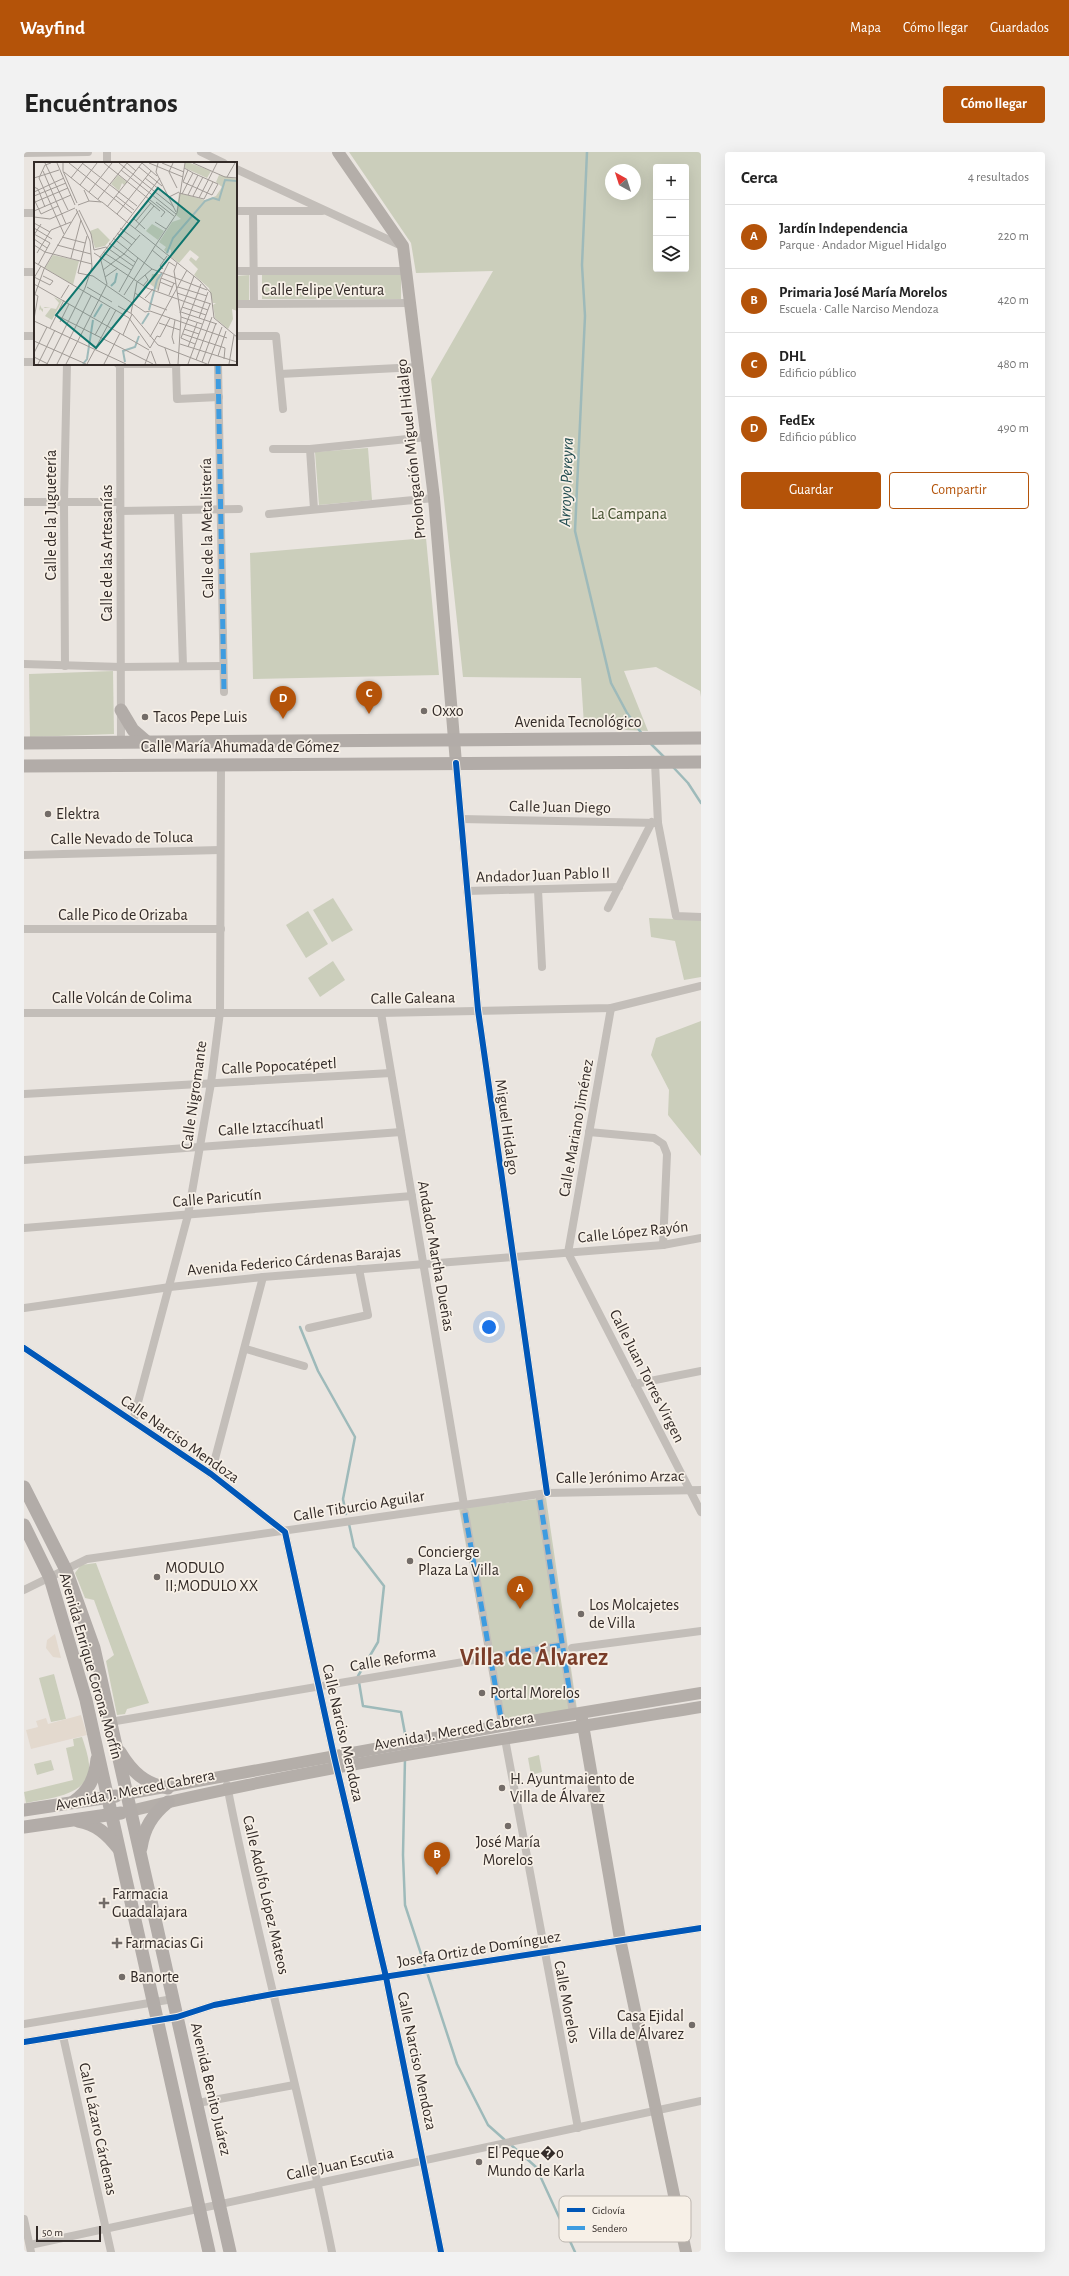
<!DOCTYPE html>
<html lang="es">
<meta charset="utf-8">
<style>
:root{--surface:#fff;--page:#f2f2f2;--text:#222;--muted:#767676;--line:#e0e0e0;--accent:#b45309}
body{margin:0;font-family:"Alegreya Sans",sans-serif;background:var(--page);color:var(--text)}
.controls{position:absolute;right:12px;top:12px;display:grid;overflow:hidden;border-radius:4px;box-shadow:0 4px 16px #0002}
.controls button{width:36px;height:36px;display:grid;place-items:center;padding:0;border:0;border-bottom:1px solid var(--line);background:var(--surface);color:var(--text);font:20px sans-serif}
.compass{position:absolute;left:581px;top:12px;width:36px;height:36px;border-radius:50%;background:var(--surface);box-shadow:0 4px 16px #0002;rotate:321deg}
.scale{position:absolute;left:12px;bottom:10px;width:65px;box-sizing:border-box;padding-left:4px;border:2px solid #332b28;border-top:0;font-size:11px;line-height:14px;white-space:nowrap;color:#332b28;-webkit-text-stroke:3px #f7f0e7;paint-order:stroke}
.you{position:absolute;left:465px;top:1175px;width:14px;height:14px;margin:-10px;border:3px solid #fff;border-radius:50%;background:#1a73e8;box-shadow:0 0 0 6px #1a73e833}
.badge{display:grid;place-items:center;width:26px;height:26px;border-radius:50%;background:var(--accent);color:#fff;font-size:13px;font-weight:700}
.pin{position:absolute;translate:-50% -33px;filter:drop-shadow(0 1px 2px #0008)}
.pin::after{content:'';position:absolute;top:21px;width:14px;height:12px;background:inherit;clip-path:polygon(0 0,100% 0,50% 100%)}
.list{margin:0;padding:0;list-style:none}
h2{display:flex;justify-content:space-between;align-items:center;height:52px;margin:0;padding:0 16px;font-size:17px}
h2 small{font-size:13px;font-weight:400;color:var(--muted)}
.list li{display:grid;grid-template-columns:26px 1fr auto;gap:12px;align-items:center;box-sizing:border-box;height:64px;padding:0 16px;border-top:1px solid var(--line)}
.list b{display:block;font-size:15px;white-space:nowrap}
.list p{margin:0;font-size:13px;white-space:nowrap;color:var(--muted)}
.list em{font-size:13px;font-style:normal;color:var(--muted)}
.actions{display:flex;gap:8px;padding:12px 16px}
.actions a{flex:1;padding:9px 0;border:1px solid var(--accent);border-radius:4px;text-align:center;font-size:14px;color:var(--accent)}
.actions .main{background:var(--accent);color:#fff}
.icon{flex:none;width:22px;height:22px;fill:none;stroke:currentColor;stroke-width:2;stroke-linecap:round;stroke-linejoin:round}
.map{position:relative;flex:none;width:677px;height:2100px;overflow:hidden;border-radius:4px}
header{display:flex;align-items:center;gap:24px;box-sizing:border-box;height:56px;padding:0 20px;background:var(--accent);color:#fff}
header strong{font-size:19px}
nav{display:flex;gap:22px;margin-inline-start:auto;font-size:14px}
.intro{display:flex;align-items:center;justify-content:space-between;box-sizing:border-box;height:96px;padding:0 24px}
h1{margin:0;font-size:28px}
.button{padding:10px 18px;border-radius:4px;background:var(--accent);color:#fff;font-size:14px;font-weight:700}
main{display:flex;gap:24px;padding:0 24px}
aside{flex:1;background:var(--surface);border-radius:4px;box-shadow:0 4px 16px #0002}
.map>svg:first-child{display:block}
.green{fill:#cbcebb;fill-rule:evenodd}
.plaza{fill:#e3d9ce}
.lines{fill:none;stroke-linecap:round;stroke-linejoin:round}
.stream{stroke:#9ebaba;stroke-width:2.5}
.street{stroke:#c3beb9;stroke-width:8}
.secondary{stroke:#b4aea9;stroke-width:12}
.primary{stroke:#b2aca8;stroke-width:13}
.quiet{stroke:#3e9ce0;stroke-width:5;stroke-dasharray:10 5;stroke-linecap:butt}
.cycleway-casing{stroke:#f7f0e7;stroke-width:8}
.cycleway{stroke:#0057b8;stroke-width:6}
.poi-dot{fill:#736c68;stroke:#f7f0e7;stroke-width:1.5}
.labels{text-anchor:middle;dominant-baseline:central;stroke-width:3.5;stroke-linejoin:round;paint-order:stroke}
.street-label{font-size:16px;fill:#332b28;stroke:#f7f0e7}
.park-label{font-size:16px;fill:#434f2e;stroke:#f7f0e7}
.poi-label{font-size:16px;fill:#332b28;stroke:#f7f0e7;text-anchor:start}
.water-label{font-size:17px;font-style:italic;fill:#224d50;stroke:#f7f0e7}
.town-label{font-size:24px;font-weight:bold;fill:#7a3d29;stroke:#f7f0e7}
.inset-river{fill:none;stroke:#9ebaba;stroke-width:2}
.inset-road{fill:none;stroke:#a19b96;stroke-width:1}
.view{fill:#0f766e;fill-opacity:0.15;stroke:#0f766e;stroke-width:2}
.inset-edge{fill:none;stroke:#332b28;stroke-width:2}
.key{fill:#f7f0e7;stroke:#bcb5ae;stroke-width:1}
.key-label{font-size:11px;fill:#332b28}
</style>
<header>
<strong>Wayfind</strong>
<nav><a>Mapa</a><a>Cómo llegar</a><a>Guardados</a></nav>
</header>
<div class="intro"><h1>Encuéntranos</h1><a class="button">Cómo llegar</a></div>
<main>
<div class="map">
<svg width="677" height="2100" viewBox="0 0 677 2100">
<rect width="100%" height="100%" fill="#eae5e0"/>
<g class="green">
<path d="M325 0H677V545L676 539 632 515 600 519 624 579 602 578 593 573H560L557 526 439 525 407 227 469 119 392 121 387 91ZM632 15H662V117H632ZM587 18H611V42H587Z"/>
<path d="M238 122 377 123V147H238Z"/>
<path d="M225 123V148H212V124Z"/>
<path d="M344 296 348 348 295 353 291 300Z"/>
<path d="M402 386 415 523 229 527 226 401Z"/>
<path d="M89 519 90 582 6 585 5 522Z"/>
<path d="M309 746 329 778 308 790 289 758Z"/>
<path d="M284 759 304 792 282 806 262 773Z"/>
<path d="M625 766 677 768V825L660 828 651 789 627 785Z"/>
<path d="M309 809 321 828 296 845 284 826Z"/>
<path d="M677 869V1004L644 963 645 938 627 903 632 886Z"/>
<path d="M522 1346 553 1557 475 1571 435 1356Z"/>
<path d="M72 1411 125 1551 103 1557 101 1562 93 1563 82 1509 90 1503 70 1448 61 1446 51 1421 57 1413Z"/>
<path d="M30 1522 42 1567 27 1570 15 1526Z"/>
<path d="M58 1585C61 1594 64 1603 65 1612 68 1644 24 1646 2 1651L0 1640 49 1628 42 1596 50 1594 49 1587Z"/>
<path d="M515 1603 518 1620 507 1623 504 1606Z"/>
<path d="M27 1608 30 1618 13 1623 10 1612Z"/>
</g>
<g class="plaza">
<path d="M31 1482 37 1506 29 1505 22 1496 23 1488Z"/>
<path d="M57 1563 63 1583 7 1597 2 1578 14 1575 12 1569 22 1566 24 1572Z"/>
</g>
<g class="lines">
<g class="stream">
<path d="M563 0 558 113 561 164 551 379 587 531 603 561 618 582"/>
<path d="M627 592 640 605"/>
<path d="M649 615 664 631 677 651"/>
<path d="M276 1175 294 1219 331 1285 319 1347 322 1362"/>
<path d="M325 1372 330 1395 360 1434 354 1490 334 1524 339 1554 377 1560 382 1587"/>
<path d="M381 1606 379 1703 381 1753 433 1912 464 1973 482 1989"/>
<path d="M486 1992 512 2015 551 2100"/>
</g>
<g class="street">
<path d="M83 0V11"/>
<path d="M177 0 200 11"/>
<path d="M0 1 64 0"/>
<path d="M212 17 378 94"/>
<path d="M212 59H298"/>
<path d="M229 59 230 152"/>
<path d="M0 61H11"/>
<path d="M212 119H383"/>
<path d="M0 120H11"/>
<path d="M212 152 387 151"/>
<path d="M0 184H11"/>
<path d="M212 184H252L259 257"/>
<path d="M0 210H11"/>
<path d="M94 212H153"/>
<path d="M96 212 97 590"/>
<path d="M152 212 153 247 195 245"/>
<path d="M194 212 200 540"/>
<path d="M256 222 394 215"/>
<path d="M249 297H286L403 285"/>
<path d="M286 297 290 357"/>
<path d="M0 350H96"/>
<path d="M96 359 215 357"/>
<path d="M154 359 159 514"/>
<path d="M245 362 410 346"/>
<path d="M0 512 97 515 199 514"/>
<path d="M41 514 40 350 43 212"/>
<path d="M432 611 454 858 523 1341"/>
<path d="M631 611 634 671 652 764 677 765"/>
<path d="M437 667 634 671"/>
<path d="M0 703 196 698"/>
<path d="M514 738 518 815"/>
<path d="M443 739 595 735"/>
<path d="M584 756 628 670"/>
<path d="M0 777H197"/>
<path d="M0 861H357L587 856 677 834"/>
<path d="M357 861 440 1353"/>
<path d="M0 942 367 921"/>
<path d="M565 980 630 986 639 992 643 1002 639 1093"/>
<path d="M0 1008 377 980"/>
<path d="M0 1076 388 1044"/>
<path d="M544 1101 677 1360"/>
<path d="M544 1101 587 856"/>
<path d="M0 1156 146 1135 239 1125 639 1093 677 1086"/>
<path d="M285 1176 344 1163 335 1117"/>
<path d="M0 1196 187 1322 261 1380 310 1604 362 1825 417 2100"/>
<path d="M222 1197 280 1214"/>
<path d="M611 1232 677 1219"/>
<path d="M109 1269 164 1063 187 931 196 860 197 612"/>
<path d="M187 1322 239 1125"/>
<path d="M516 1348 548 1555"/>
<path d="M441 1361 477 1566"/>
<path d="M0 1438 63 1407 523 1341 677 1338"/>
<path d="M548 1496 677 1479"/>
<path d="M86 1570 539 1493"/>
<path d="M481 1587 554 1976"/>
<path d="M203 1633C233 1789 277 1943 308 2100"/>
<path d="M0 1872 149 1847"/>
<path d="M39 1884 87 2100"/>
<path d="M0 1890 153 1865 190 1853 249 1842 677 1776"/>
<path d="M174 1951 270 1933"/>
<path d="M0 2067 7 2100"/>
<path d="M6 2093 677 1949"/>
</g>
<g class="secondary">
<path d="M314 0 379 94 410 346 432 611"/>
<path d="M558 1567 596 1787 662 2100"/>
<path d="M102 1642 471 1575 677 1541"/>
<path d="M106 1659C294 1614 486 1586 677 1555"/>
</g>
<g class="primary">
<path d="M97 558 109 578 124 591"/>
<path d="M0 591 677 586"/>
<path d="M0 614 677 610"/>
<path d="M0 1335 42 1418 70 1496 206 2100"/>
<path d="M0 1373 26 1426 62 1548 185 2100"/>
<path d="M96 1600C108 1620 121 1632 144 1636"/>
<path d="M49 1650C65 1639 71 1626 73 1607"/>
<path d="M0 1658 92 1644"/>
<path d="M54 1669C72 1672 83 1682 94 1696"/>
<path d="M0 1675 97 1661"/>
<path d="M117 1696C120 1676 128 1663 144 1650"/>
</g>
<g class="quiet">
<path d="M194 212 200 540"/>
<path d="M516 1348 548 1555"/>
<path d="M441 1361 477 1566"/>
<path d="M452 1507 539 1493"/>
</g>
<g class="cycleway-casing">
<g id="cycleway">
<path d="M432 611 454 858 523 1341"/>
<path d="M0 1196 187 1322 261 1380 310 1604 362 1825 417 2100"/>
<path d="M0 1890 153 1865 190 1853 249 1842 677 1776"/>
</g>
</g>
<use href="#cycleway" class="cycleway"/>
</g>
<g class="poi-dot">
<circle cx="400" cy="559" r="4"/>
<circle cx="121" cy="565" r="4"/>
<circle cx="24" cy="662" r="4"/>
<circle cx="386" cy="1409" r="4"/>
<circle cx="133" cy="1425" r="4"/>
<circle cx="557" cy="1462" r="4"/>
<circle cx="458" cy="1541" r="4"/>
<circle cx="478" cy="1636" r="4"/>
<circle cx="484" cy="1674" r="4"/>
<path d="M78 1745h4v4h4v4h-4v4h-4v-4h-4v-4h4z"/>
<path d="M91 1785h4v4h4v4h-4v4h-4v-4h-4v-4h4z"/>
<circle cx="98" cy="1825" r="4"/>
<circle cx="668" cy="1873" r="4"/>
<circle cx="455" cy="2010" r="4"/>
</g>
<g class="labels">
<g class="street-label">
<text x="299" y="138">Calle Felipe Ventura</text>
<text transform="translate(387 297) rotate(-96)">Prolongación Miguel Hidalgo</text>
<text transform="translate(27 363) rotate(-90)">Calle de la Juguetería</text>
<text transform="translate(183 376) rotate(-91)">Calle de la Metalistería</text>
<text transform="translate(83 401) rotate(-90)">Calle de las Artesanías</text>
<text x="554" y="570">Avenida Tecnológico</text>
<text x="216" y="595">Calle María Ahumada de Gómez</text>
<text transform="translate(536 655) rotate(1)">Calle Juan Diego</text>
<text transform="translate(98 686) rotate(-1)">Calle Nevado de Toluca</text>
<text transform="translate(519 723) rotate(-2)">Andador Juan Pablo II</text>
<text x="99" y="763">Calle Pico de Orizaba</text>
<text x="98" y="846">Calle Volcán de Colima</text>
<text transform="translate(389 846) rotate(-1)">Calle Galeana</text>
<text transform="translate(255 914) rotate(-3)">Calle Popocatépetl</text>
<text transform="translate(170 943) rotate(-82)">Calle Nigromante</text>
<text transform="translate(247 975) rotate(-4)">Calle Iztaccíhuatl</text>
<text transform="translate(483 975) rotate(82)">Miguel Hidalgo</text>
<text transform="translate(552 976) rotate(-80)">Calle Mariano Jiménez</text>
<text transform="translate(193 1046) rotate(-5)">Calle Paricutín</text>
<text transform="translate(609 1080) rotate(-6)">Calle López Rayón</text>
<text transform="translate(412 1104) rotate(80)">Andador Martha Dueñas</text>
<text transform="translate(270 1109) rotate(-5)">Avenida Federico Cárdenas Barajas</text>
<text transform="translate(623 1224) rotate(63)">Calle Juan Torres Virgen</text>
<text transform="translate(156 1287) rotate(35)">Calle Narciso Mendoza</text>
<text transform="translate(596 1325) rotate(-1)">Calle Jerónimo Arzac</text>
<text transform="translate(335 1354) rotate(-9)">Calle Tiburcio Aguilar</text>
<text transform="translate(369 1507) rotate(-10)">Calle Reforma</text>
<text transform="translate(67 1514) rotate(74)">Avenida Enrique Corona Morfín</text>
<text transform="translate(430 1579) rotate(-10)">Avenida J. Merced Cabrera</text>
<text transform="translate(319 1581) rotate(77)">Calle Narciso Mendoza</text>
<text transform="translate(111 1638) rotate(-11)">Avenida J. Merced Cabrera</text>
<text transform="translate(242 1743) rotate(77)">Calle Adolfo López Mateos</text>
<text transform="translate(455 1797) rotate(-9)">Josefa Ortiz de Domínguez</text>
<text transform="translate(543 1850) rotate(79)">Calle Morelos</text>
<text transform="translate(393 1909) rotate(78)">Calle Narciso Mendoza</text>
<text transform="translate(187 1937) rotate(77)">Avenida Benito Juárez</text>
<text transform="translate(74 1977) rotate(78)">Calle Lázaro Cárdenas</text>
<text transform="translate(316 2012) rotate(-12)">Calle Juan Escutia</text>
</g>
<g class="park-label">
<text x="605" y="362">La Campana</text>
</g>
<g class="poi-label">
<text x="408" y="559">Oxxo</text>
<text x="129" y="565">Tacos Pepe Luis</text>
<text x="32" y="662">Elektra</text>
<text x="394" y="1400">Concierge<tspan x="394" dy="18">Plaza La Villa</tspan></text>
<text x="141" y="1416">MODULO<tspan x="141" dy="18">II;MODULO XX</tspan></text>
<text x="565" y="1453">Los Molcajetes<tspan x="565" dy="18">de Villa</tspan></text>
<text x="466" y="1541">Portal Morelos</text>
<text x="486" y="1627">H. Ayuntmaiento de<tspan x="486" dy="18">Villa de Álvarez</tspan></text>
<text x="484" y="1690" text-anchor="middle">José María<tspan x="484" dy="18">Morelos</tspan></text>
<text x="88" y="1742">Farmacia<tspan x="88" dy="18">Guadalajara</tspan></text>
<text x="101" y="1791">Farmacias Gi</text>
<text x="106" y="1825">Banorte</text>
<text x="660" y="1864" text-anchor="end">Casa Ejidal<tspan x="660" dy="18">Villa de Álvarez</tspan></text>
<text x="463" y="2001">El Peque�o<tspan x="463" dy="18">Mundo de Karla</tspan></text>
</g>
<g class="water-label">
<text transform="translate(542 330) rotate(-88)">Arroyo Pereyra</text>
</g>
<g class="town-label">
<text x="510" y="1506">Villa de Álvarez</text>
</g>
</g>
<g transform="translate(10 10)">
<rect width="203" height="203" fill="#eae5e0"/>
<path d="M151 1H156L177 9 173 16 151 6ZM84 13 93 20 90 23 88 21 85 29 77 22ZM185 13 203 17V149L198 147 199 157 194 167 181 156 179 143 182 141H179L175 126 160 113 164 107 155 98 157 95 162 99 165 95 156 88 145 101 137 95V88L135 87 134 92 130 88 132 85 125 80 138 60 147 57 142 53 145 31 171 38 182 34 188 25 182 20ZM118 62 130 69 124 78 112 69ZM64 66 76 78 71 84 61 86 56 69ZM19 93 45 99 39 123 11 106ZM118 112H127L124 128 116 122ZM20 135 28 139 18 158 11 154 17 146H9V150L6 147 5 149 6 143 8 147 11 145 22 147 25 141Z" fill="#cbcebb"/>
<path class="inset-river" d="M133 91 139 76 171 39 179 36 185 38 191 18 203 19M77 124 81 120 83 111M115 148 123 118 128 111M60 155 68 142M108 162 115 151M91 200 89 189 101 185 105 174M49 202 53 197 59 158"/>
<path class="inset-road" d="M11 1 34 48M17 1 11 3 5 16 30 72M23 1 41 43M29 1V9L43 41M35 1 98 51M48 1 103 44M70 1 131 50 127 55M85 1 140 45M93 1 102 9M108 1 123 14M115 1 149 15M124 1 122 10 142 50M128 1 150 10M139 1 135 10 143 26M159 1 191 15 203 16M105 5 128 24M150 6 154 8 159 11 184 22 178 33 149 20 154 8M87 8 142 52M9 9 32 62M30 10 67 40M193 15 201 1M0 16 25 8M37 16 49 1M111 16 135 35 145 30M46 23 63 1M0 25 4 27 11 45M50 28 55 39M0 30 30 16M55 30 78 1M145 31 170 37 179 20M148 32 159 11M154 33 164 13M0 34 32 21M82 34 100 48M159 34 169 15M165 36 183 1M0 37 7 52M64 37 93 1M1 40 34 26M122 40 140 54M44 43 55 39 68 40 166 119 177 131 180 156 203 175M73 45 108 1M45 48 57 72 60 88M0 49 37 33M7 52 24 44M83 52 117 9M0 55 16 57 41 46M102 59 117 41M121 60 132 67M0 61 16 70M0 66 18 77M86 66 102 78M101 67 120 44M111 67 99 56 114 39 126 49M83 71 98 83M0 72 16 81 4 103M0 73 7 62M53 74 44 111 59 114 111 150 116 149 193 176M28 75 51 81M79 76 118 107 173 128M0 77 13 86M75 81 101 100M0 83 11 90 58 102M23 83 57 92M121 84 143 51 151 1M60 88 72 85 99 104M118 88 130 98M69 90 97 108M3 91 17 68 37 60M60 91 113 126 174 148M66 95 126 16M37 96 47 58M0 100 95 156 116 186M143 101 140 109 147 155 144 202M129 107 126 104 133 94M69 108 90 92 106 73M0 115 16 123 19 119 9 114M71 115 84 106M0 116 7 104M127 116 142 122M103 120 118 107M126 120 138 125M0 122 115 188M109 124 114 118 111 113M53 125 78 140M144 125 173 134M124 129 127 116 135 100 141 104M85 130 104 96M101 131 117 142 133 148M143 131 177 142M90 133 121 84M135 133 140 121M0 135 10 107 44 49M27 136 35 123M111 136 119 127M84 144 98 152 124 183 173 202M148 145 172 153M147 150 183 162M97 151 103 120M146 151 160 114M22 153 119 202M147 155 168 162M165 156 174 130M0 157 4 134 0 132M0 159 92 202M26 160 35 142M125 161 146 168M16 166 30 138M150 167 165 172M149 172 191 186 190 197M61 173 76 146M89 173 98 152M116 175 153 108M147 176 167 122M147 176 161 182M0 179 52 202M140 182 138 175 141 158M146 182 203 200M154 185 163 161M116 186 123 174 126 175 136 156M131 186 136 202M117 189 122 202M0 191 13 165M184 194 192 169M0 195 14 202M162 198 178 155M168 200 182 161M4 202 21 168M13 202 51 126 58 105 56 79 42 47M23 202 57 134M32 202 73 122 66 95M53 202 82 148M70 202 86 171M111 202 116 189M154 202 176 142M174 202 188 165M195 202 200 173"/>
<path class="view" d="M124 26 165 59 62 186 22 153Z"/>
<rect width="203" height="203" class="inset-edge"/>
</g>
<rect x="535" y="2044" width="132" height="46" rx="6" class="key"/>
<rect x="543" y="2056" width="18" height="4" fill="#0057b8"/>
<rect x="543" y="2074" width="18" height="4" fill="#3e9ce0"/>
<g class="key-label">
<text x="568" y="2062">Ciclovía</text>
<text x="568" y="2080">Sendero</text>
</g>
</svg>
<div class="controls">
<button>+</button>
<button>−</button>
<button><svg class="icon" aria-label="layers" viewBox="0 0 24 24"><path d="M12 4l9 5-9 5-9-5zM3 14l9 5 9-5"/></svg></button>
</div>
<svg class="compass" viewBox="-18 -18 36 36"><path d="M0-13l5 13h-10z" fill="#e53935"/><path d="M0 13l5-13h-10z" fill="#767676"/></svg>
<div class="scale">50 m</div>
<div class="you"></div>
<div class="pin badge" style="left:496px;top:1457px">A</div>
<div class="pin badge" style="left:413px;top:1723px">B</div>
<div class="pin badge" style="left:345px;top:562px">C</div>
<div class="pin badge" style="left:259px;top:567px">D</div>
</div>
<aside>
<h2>Cerca<small>4 resultados</small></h2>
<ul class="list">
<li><span class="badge">A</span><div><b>Jardín Independencia</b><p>Parque · Andador Miguel Hidalgo</p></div><em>220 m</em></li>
<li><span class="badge">B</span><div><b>Primaria José María Morelos</b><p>Escuela · Calle Narciso Mendoza</p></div><em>420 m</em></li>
<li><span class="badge">C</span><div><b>DHL</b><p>Edificio público</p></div><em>480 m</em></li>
<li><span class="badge">D</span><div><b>FedEx</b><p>Edificio público</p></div><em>490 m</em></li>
</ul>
<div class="actions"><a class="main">Guardar</a><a>Compartir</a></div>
</aside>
</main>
